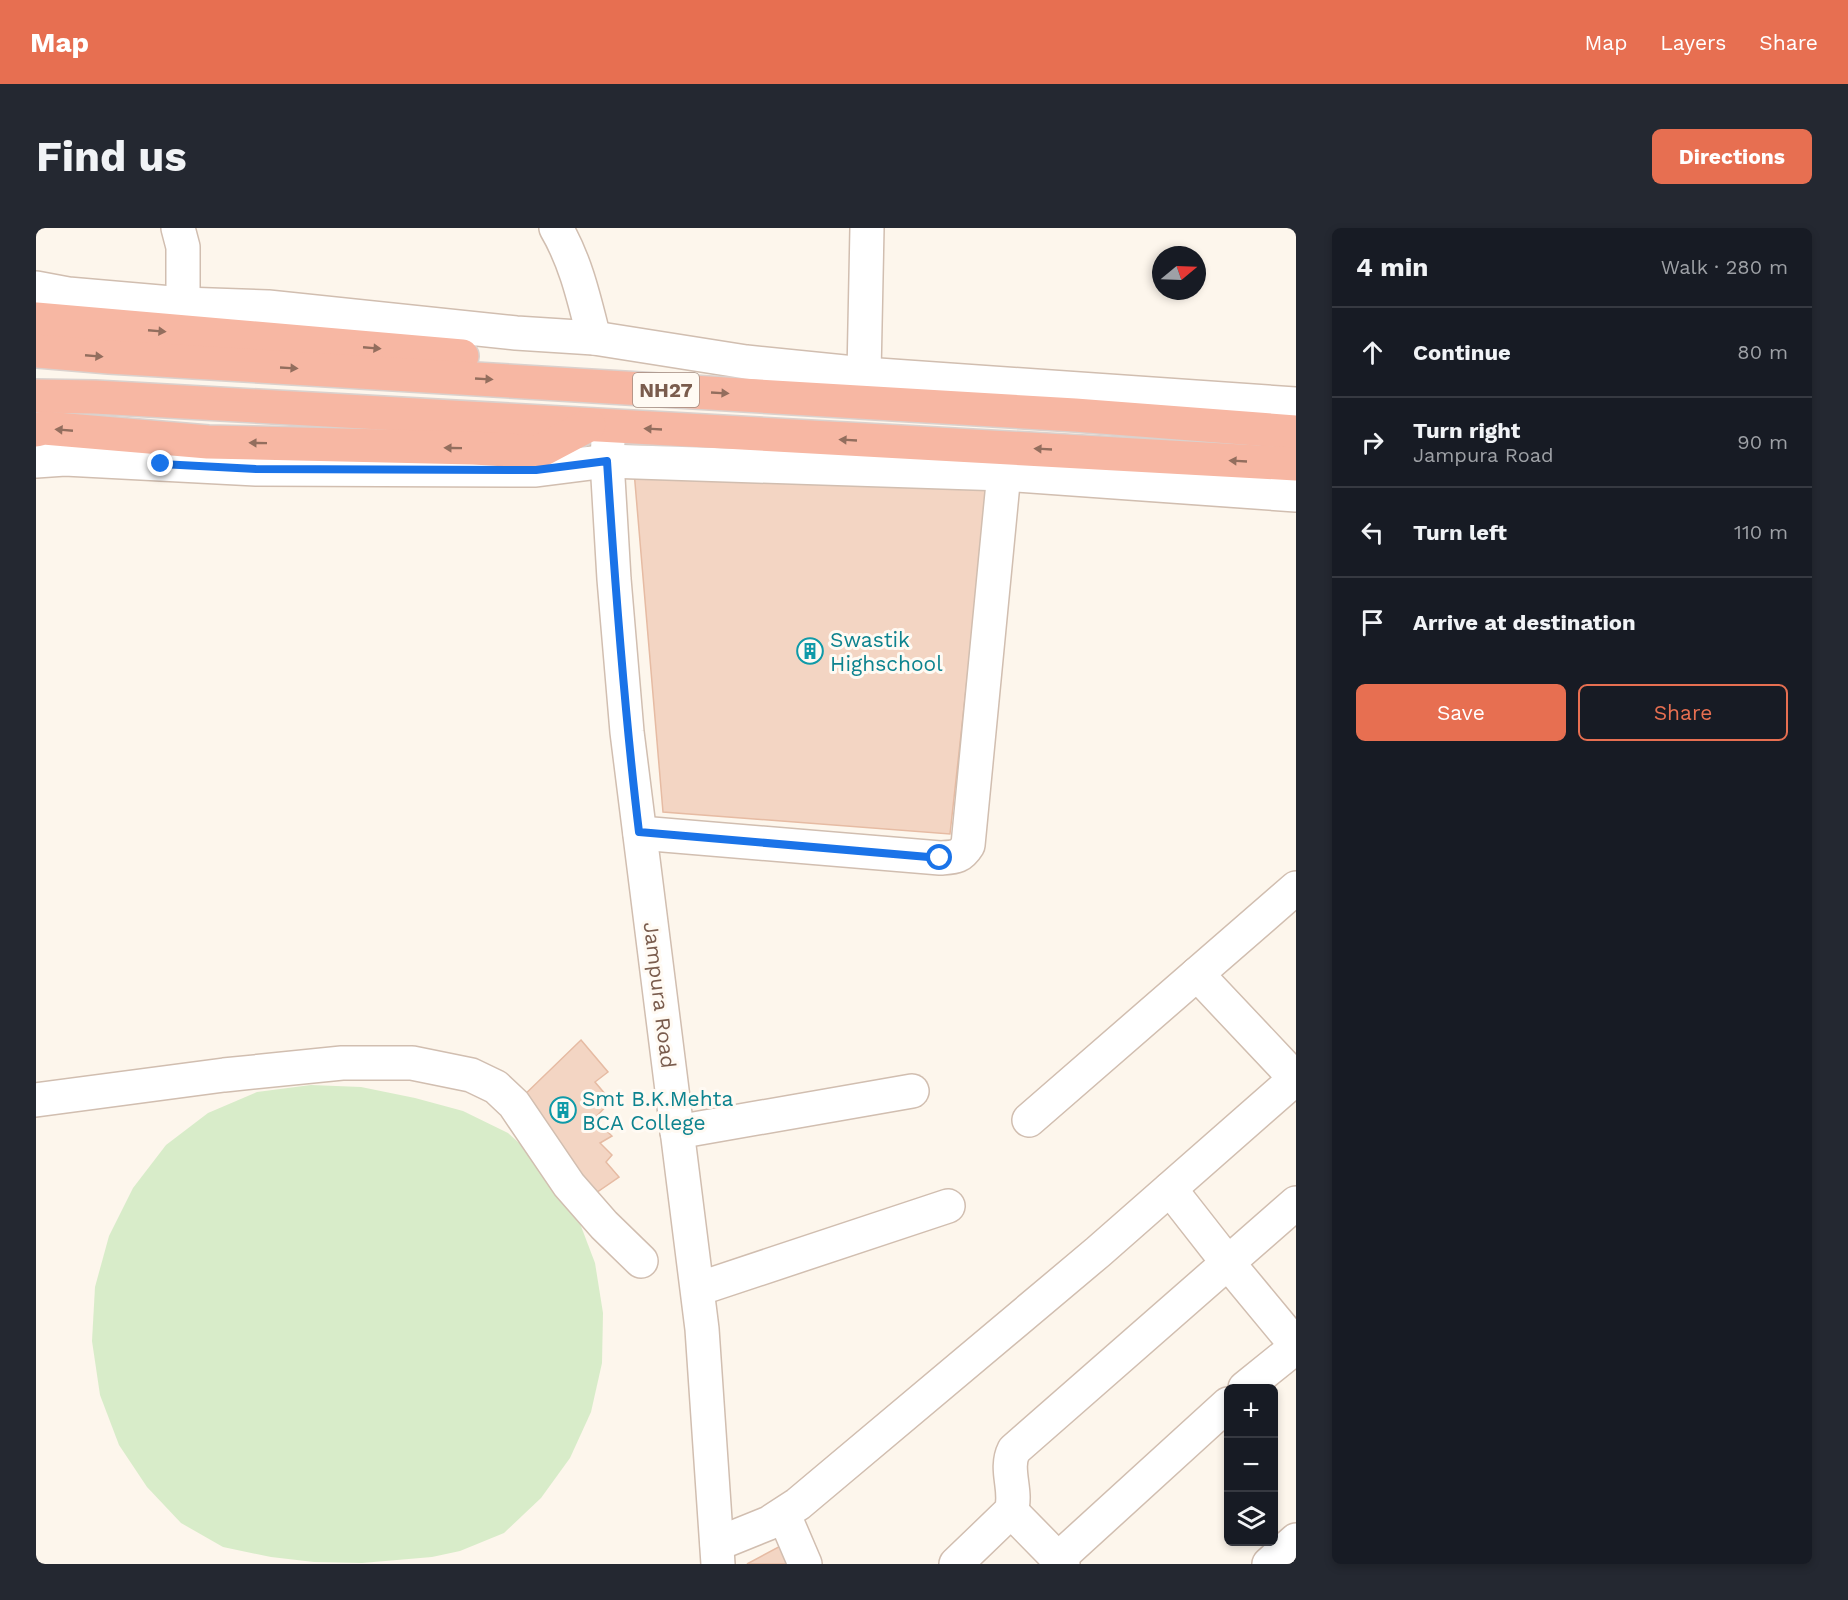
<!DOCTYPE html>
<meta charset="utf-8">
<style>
:root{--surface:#171b24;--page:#242831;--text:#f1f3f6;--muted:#9ea1a6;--line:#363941;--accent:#e76f51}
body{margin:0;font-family:"Work Sans",sans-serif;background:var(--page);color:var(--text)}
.controls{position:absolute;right:18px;bottom:18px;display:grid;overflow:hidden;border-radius:9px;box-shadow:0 3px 9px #0003}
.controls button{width:54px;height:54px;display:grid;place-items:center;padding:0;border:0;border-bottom:2px solid var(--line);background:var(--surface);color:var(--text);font:30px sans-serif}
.compass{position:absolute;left:1116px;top:18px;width:54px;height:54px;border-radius:50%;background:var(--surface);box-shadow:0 3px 9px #0003;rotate:71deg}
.stop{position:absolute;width:18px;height:18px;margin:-14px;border:4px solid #1a73e8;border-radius:50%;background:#fff}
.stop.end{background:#1a73e8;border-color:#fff;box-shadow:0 2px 6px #0008}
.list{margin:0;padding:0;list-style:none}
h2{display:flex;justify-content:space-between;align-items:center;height:78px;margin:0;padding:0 24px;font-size:26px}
h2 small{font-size:20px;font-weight:400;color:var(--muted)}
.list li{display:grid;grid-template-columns:39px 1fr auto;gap:18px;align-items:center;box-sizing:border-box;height:90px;padding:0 24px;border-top:2px solid var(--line)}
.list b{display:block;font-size:22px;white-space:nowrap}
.list p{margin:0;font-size:20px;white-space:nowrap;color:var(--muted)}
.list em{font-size:20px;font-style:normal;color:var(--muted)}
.actions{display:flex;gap:12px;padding:18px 24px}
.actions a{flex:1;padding:14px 0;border:2px solid var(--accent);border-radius:9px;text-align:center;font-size:21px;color:var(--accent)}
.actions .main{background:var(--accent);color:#fff}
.icon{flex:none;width:33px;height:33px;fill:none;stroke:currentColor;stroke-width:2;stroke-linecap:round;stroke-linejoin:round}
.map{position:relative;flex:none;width:1260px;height:1336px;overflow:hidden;border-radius:9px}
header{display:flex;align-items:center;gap:36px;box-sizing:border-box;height:84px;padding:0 30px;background:var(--accent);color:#fff}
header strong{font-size:28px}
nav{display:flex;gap:33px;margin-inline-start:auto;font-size:21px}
.intro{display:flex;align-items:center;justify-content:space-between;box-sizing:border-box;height:144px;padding:0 36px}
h1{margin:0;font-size:42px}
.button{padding:15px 27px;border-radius:9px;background:var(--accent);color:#fff;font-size:21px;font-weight:700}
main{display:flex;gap:36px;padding:0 36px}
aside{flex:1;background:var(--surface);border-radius:9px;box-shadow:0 3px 9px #0003}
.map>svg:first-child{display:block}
.green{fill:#d8ecc9}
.building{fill:#f3d5c3;stroke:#e6bba3;stroke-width:1.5}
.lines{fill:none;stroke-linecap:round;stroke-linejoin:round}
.minor-casing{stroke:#d1beb0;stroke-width:36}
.highway-casing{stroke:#dad1cd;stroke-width:36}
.minor{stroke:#fff;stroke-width:33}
.highway{stroke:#f7b7a3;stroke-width:33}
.oneway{fill:#936e5e}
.route{stroke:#1a73e8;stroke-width:8}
.labels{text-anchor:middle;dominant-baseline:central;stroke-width:6;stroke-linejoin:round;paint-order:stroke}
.shield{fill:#fffaf3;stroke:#a28b7f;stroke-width:1.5}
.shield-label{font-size:20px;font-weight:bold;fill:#7a5c4d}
.culture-label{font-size:21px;fill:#0d838f;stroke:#fffaf3;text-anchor:start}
.street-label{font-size:21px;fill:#7a5c4d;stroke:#fffaf3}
</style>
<header>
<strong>Map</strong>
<nav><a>Map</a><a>Layers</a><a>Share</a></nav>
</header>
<div class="intro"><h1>Find us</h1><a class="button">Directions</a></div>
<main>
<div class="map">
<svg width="1260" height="1336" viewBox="0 0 1260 1336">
<rect width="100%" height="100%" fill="#fdf6ec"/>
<path class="green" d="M275 857 325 859 379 870 427 883 472 905 511 940 540 985 559 1035 567 1085 566 1135 555 1184 534 1230 505 1270 468 1305 424 1323 396 1329 326 1335 278 1334 235 1329 187 1319 145 1295 111 1259 83 1217 64 1167 56 1113 59 1059 73 1008 97 960 130 917 172 885 221 864Z"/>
<g class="building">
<path d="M598 243 952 262 914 606 627 584Z"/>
<path d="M545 812 572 844 559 854 575 873 558 891 576 908 564 915 576 927 570 934 583 949 554 969 481 874Z"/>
<path d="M750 1315 758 1336H711Z"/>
</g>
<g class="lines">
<g class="minor-casing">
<g id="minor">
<path d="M142 0 147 19V76"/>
<path d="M520 0C540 34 548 71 558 110"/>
<path d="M0 60 32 66 147 76 232 79 480 105 558 110 710 134 828 146 1260 176"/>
<path d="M828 146 831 0"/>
<path d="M572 212 571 233 578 351 591 504 666 1101 682 1336"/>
<path d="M0 233 29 231 220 241 500 242 571 233 968 246 1260 267"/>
<path d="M604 605 904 630C918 629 924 630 932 617L970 224"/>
<path d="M1161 746 1260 851"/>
<path d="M0 872 188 847 306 835H376L435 847 460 859 478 876 533 957 568 997 605 1033"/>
<path d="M993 892 1260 660"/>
<path d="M641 904 876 863"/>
<path d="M1134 961 1192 1035 1260 1117"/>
<path d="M662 1061 912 978"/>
<path d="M1209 1160 1260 1119"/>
<path d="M975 1283 1027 1336"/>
<path d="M748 1287 769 1336"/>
<path d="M681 1316 733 1295 762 1276 1062 1024 1260 850"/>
<path d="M1022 1331 1192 1176"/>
<path d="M920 1336 975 1283C982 1263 968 1242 978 1222L1260 975"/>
<path d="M1233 1336 1260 1312"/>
</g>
</g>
<g class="highway-casing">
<g id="highway">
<path d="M0 91 426 128"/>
<path d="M0 123 73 129 1039 187 1260 204"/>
<path d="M0 168 59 169 1260 236"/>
<path d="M0 202 8 200 172 214 438 220 502 224 553 197"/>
</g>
</g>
<use href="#minor" class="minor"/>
<use href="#highway" class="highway"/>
</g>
<defs><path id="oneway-solid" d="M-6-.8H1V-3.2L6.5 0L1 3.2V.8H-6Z" transform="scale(1.5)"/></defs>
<g class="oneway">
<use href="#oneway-solid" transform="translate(121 103) rotate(5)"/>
<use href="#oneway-solid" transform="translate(336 120) rotate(5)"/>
<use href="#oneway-solid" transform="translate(58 128) rotate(5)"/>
<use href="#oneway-solid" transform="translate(253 140) rotate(3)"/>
<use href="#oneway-solid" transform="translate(448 151) rotate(3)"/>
<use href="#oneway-solid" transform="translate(684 165) rotate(3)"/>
<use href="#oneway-solid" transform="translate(617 201) rotate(-177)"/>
<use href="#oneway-solid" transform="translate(28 202) rotate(-175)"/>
<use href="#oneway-solid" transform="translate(812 212) rotate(-177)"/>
<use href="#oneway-solid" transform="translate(222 215) rotate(-179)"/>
<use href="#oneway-solid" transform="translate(417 220) rotate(-179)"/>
<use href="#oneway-solid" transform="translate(1007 221) rotate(-177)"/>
<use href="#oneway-solid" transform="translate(1202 233) rotate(-177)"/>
</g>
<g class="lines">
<path class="route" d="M125 236 220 241 500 242 571 233C579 357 588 481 603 604L904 630"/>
</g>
<defs>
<g id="building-ring" transform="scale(1.35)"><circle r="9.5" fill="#fffaf3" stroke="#0f9aa8" stroke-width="1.5"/><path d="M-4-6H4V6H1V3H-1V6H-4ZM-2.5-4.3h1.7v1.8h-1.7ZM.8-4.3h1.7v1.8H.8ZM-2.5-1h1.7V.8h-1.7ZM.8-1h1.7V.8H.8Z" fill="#0f9aa8"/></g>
</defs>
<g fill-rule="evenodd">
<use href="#building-ring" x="774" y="423"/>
<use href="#building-ring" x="527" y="882"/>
</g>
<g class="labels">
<rect class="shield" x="597" y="145" width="66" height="34" rx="4.5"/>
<g class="shield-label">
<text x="630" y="162">NH27</text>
</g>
<g class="culture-label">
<text x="794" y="411">Swastik<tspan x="794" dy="24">Highschool</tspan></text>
<text x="546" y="870">Smt B.K.Mehta<tspan x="546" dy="24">BCA College</tspan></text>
</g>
<g class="street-label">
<text transform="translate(624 767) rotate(83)">Jampura Road</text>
</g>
</g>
</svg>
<div class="controls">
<button>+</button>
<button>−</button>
<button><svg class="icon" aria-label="layers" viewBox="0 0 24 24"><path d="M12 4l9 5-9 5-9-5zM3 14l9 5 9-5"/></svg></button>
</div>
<svg class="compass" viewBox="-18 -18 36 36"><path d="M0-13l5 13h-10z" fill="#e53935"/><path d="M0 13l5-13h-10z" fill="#9ea1a6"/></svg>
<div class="stop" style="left:904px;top:630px"></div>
<div class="stop end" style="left:125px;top:236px"></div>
</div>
<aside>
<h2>4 min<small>Walk · 280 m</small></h2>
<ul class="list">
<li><svg class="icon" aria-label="ahead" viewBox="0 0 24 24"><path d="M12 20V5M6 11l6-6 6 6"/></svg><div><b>Continue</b></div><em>80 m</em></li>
<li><svg class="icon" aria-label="right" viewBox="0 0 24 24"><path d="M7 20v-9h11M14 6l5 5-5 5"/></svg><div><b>Turn right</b><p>Jampura Road</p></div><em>90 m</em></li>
<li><svg class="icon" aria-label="left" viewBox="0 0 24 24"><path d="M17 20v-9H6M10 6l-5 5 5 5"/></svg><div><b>Turn left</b></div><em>110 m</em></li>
<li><svg class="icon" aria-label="arrive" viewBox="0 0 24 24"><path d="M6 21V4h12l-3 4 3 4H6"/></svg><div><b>Arrive at destination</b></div></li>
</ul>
<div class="actions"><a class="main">Save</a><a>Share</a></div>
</aside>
</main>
